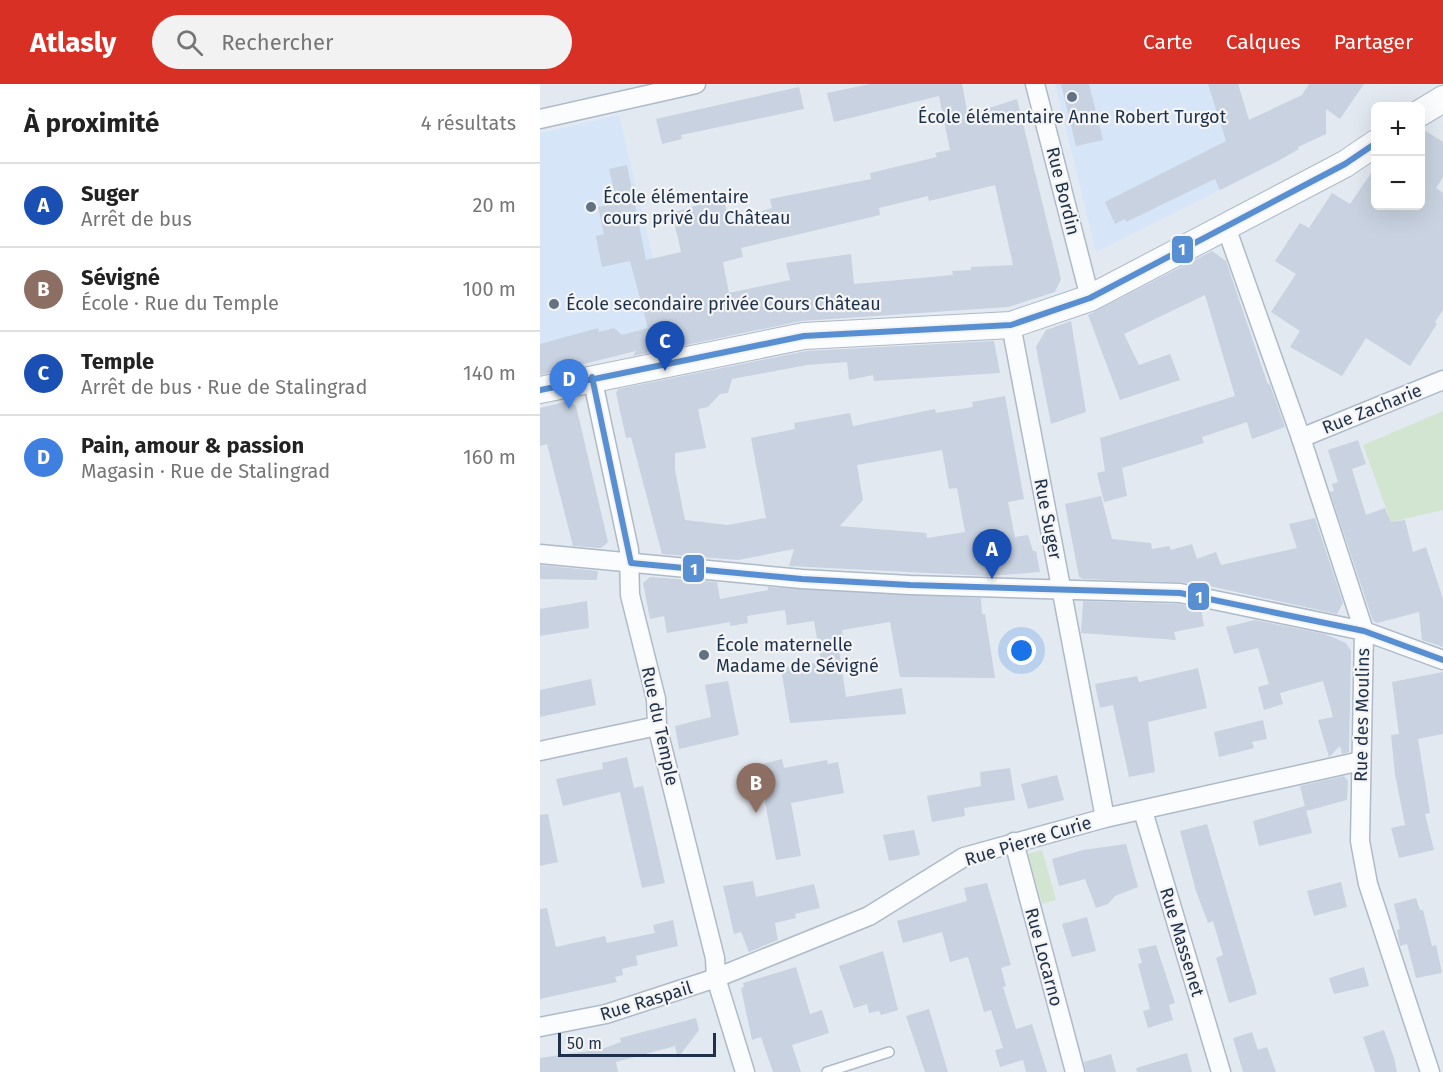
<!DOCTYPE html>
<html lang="fr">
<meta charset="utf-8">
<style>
:root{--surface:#fff;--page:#f2f2f2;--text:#222;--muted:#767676;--line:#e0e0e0;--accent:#d93025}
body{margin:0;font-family:"Fira Sans",sans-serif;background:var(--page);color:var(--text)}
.controls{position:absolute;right:18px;top:18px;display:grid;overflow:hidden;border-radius:9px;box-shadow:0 6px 24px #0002}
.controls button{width:54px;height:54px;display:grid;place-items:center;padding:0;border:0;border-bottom:2px solid var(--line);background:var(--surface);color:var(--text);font:30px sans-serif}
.scale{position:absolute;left:18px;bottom:15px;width:158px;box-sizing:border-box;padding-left:6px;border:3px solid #1e314a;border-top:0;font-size:16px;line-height:21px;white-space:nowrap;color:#1e314a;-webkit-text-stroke:4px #f4f4f4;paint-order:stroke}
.you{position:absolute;left:482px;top:567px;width:21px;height:21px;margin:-15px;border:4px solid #fff;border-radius:50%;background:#1a73e8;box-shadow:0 0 0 9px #1a73e833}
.badge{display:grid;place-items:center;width:39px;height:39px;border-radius:50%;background:var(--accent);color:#fff;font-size:20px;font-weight:700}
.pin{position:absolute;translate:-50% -50px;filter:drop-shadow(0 2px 3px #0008)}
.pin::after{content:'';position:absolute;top:32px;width:21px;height:18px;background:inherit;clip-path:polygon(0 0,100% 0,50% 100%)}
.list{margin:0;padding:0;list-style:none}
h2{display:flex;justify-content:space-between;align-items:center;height:78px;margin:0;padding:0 24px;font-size:26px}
h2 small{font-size:20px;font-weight:400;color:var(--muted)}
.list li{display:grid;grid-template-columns:39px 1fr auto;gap:18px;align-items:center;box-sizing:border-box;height:84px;padding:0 24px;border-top:2px solid var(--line)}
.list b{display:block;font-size:22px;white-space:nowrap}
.list p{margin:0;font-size:20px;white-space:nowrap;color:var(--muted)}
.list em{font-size:20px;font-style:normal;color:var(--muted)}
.icon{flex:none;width:33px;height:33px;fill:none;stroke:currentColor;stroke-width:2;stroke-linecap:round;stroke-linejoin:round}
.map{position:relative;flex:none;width:903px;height:988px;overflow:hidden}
header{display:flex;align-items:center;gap:36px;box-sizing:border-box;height:84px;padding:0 30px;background:var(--accent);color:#fff}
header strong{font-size:28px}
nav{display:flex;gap:33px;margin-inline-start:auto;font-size:21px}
.search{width:420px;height:54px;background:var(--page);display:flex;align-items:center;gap:15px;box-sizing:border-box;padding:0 21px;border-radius:33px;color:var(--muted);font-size:22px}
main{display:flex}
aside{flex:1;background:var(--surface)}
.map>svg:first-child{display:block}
.built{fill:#d6e5f8}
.green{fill:#d2e5d0}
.building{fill:#c8d2e0;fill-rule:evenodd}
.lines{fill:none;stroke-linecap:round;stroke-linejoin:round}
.service-casing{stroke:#aebac9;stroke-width:12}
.minor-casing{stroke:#aebac9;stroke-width:21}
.secondary-casing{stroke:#aebac9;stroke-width:28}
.service{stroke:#fbfcfd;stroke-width:9}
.minor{stroke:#fbfcfd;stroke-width:18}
.secondary{stroke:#fbfcfd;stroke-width:26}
.bus-1-casing{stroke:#f4f4f4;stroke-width:10}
.bus-1{stroke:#588fd2;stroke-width:6}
.poi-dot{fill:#637184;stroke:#f4f4f4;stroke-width:2}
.labels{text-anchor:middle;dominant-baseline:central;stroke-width:4.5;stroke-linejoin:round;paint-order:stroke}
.poi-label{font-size:18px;fill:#1e314a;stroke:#f4f4f4;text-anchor:start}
.street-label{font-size:18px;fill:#1e314a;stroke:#f4f4f4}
.line-badge{stroke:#f4f4f4;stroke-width:2}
.badge-label{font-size:16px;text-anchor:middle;font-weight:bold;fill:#fff}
</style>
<header>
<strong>Atlasly</strong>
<div class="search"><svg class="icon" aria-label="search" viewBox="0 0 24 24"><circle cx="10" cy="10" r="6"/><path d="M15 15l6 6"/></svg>Rechercher</div>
<nav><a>Carte</a><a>Calques</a><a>Partager</a></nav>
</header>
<main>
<aside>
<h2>À proximité<small>4 résultats</small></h2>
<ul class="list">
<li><span class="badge" style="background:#1a4fb4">A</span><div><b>Suger</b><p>Arrêt de bus</p></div><em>20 m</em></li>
<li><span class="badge" style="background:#8d6e63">B</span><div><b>Sévigné</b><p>École · Rue du Temple</p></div><em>100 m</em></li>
<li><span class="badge" style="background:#1a4fb4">C</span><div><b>Temple</b><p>Arrêt de bus · Rue de Stalingrad</p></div><em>140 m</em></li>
<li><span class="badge" style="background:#3f7fe0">D</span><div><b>Pain, amour &amp; passion</b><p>Magasin · Rue de Stalingrad</p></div><em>160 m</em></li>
</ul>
</aside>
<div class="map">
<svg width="903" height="988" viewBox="0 0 903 988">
<rect width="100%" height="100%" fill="#e3e9f0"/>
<g class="built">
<path d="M515 0H698L724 84 556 168Z"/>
<path d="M79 31 128 238 0 291V49Z"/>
</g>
<g class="green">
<path d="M903 327V426L851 438 823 361Z"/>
<path d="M502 766 516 816 502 820 488 770Z"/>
</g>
<g class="building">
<path d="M330 0H422L428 31 477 15 521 195 515 208 468 223 261 237 93 272 96 267 0 291V260L58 244 59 248 74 244 82 251 108 244 90 177 62 183 56 152 64 150 58 123 77 119 69 85 87 81 106 176 141 168 132 129 183 113 189 137 232 124 230 115 331 95 330 89 397 73 395 69 410 66 399 12 294 38 287 9ZM455 101 473 181 431 183V186L412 187 413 191 314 200 311 170 246 179 250 196 189 209 183 178 203 173 201 164 340 131 339 124 388 112 389 117Z"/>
<path d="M521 0H549L563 56 536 62Z"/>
<path d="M668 0H698L709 36 762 11 769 0H824L800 35 786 25V50L758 63 759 65 738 77 680 106 675 95 586 138 585 135 575 140 565 118 686 57Z"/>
<path d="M259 3 264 25 141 51 142 55 122 60 116 35Z"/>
<path d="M881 44 903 58V93L896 104 903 109V226L895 238 897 240 870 282 826 254 802 292 750 263 760 247 731 228 756 190 735 177 760 139 769 144 792 109 810 120 836 82V122H880Z"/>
<path d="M672 167 686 177 728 301 729 298 745 343 712 355 707 338 662 353 664 359 582 384 587 412 564 418 557 389 565 387 560 354 695 312 665 211 584 250 599 281 630 270 640 296 580 316 548 231Z"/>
<path d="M531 237 546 328 511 340 496 263 506 246Z"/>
<path d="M454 257 460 289 334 297 333 291 309 296 307 278 267 281 192 295 188 309 180 310 168 323 158 325 166 364 135 369V386L145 436 188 441 226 434 211 354 255 345 254 339 310 329 313 342 395 325 396 329 433 323 432 318 465 312 484 415 468 418 475 453 488 451 493 467H496L500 488 449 492 249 482 254 465 198 476 122 470 91 353 86 354 76 309 78 305 266 267ZM402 366 409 405 417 404 425 448 387 454 386 449 300 442 323 416 317 381Z"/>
<path d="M29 317 36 322 68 458 61 464 33 462 7 360 0 362V324Z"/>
<path d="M818 356 826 380 812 385 826 431 845 424 851 438 865 436 873 468 886 463 903 515V563L882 556 879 528 837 539 833 537 790 408 794 407 792 400 798 398 788 366Z"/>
<path d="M561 412 572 455 611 459 612 465 629 462 631 466 652 460 657 475 676 468 681 481 757 464 749 440 775 434 803 519 797 530 655 499 543 495 539 493 525 420Z"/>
<path d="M0 481 58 487 57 496 0 495Z"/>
<path d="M110 493 177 498 180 515 228 506V503L441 514 442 530H445L455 594 360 593 350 538 302 546 305 564 299 566 306 613 362 604 366 630 250 639 241 584 281 578 274 537 247 541 245 526 207 532 208 539 190 542V538L127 549 124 532 110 535 103 499Z"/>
<path d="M47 517 49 544 0 552V525Z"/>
<path d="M543 517 639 520 661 525 664 542 634 548 636 556 541 549Z"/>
<path d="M715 536 785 550 806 559 811 567 809 668 802 670 800 662 789 673 778 636 793 633 783 597 740 609 743 620 724 626 718 603 729 600 718 564 694 570 686 543Z"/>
<path d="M658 584 667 624 608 638 615 688 589 693 573 621 560 624 555 600 597 592 599 598Z"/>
<path d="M903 588V650L878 655 890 729 885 730 894 766 859 774 851 744 865 741 855 690 851 651 859 650 852 598Z"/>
<path d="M51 595 56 621 0 633V606Z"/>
<path d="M188 597 199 651 139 665 135 642 171 633 165 601Z"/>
<path d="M723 636 727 655 712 658 714 664 679 673 674 648Z"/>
<path d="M87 673 94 704 103 702 125 799 102 804 80 708 23 722 16 695 63 685 62 679Z"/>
<path d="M242 675 244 684 287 676 288 680 298 678 304 709 251 719 261 772 236 776 218 681Z"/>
<path d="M470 684 475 716 424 724 425 732 392 738 387 712 441 702 440 688Z"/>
<path d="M517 691 524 716 488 725 481 700Z"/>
<path d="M804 692 808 697 807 716 766 727 760 702Z"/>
<path d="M765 722 772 749 719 762 713 737Z"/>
<path d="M8 730 18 778 0 782V731Z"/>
<path d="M667 740 717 910 689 919 676 874 683 871 673 837 668 839 656 807 640 747Z"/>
<path d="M374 746 380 771 349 777 343 751Z"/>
<path d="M586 760 598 803 575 812 568 820 556 824 545 795 519 802 512 775 543 766Z"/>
<path d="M213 797 216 813 274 800 280 824 255 830 256 834 235 839 238 856 209 868 201 848 194 850 183 802Z"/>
<path d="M801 798 807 823 774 832 767 807Z"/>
<path d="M447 799 471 881 461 884 466 902 463 903 476 945 492 940 507 988H486L483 976 460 983 455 966 463 964 451 926 444 928 428 873 410 878 402 848 363 859 357 837 427 817 424 804Z"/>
<path d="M876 814 880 826H883L892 862 896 861 902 889 876 894 867 860 860 862 857 846 860 845 854 820Z"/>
<path d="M7 824 16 863 65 852 67 859 115 849 113 841 133 836 138 862 96 872 98 881 82 885 83 891 75 893 77 898 0 915V825Z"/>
<path d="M547 833 556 867 532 873 522 840Z"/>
<path d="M616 861 635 919 629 921 633 936 608 944 603 927 610 925 598 880 602 879 598 865Z"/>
<path d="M343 867 358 926 341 931 339 927 329 929 327 920 314 924 299 882Z"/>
<path d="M256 883 270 930 282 926 289 949 252 961 261 988H233L221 953 212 956 201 904 204 903 203 899Z"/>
<path d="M824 883 829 902 794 910 789 894Z"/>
<path d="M389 925 397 951 408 988H385L366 932Z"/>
<path d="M156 934 159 946 138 974 135 962 76 978 78 988H0V974L62 965 81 958 80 954Z"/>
<path d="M844 946 854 974 857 988H835L823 953Z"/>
<path d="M712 948 718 966 727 963 736 988H703L693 954Z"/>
<path d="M647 969 652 988H597L596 984Z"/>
<path d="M571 970 576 988H546L544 978Z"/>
</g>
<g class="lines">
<g class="service-casing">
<path id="service" d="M287 988 349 968"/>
</g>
<g class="minor-casing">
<g id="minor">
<path d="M495 0 550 214"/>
<path d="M0 35 156 0"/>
<path d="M686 143 761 354 824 547 820 757 828 800 890 988"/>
<path d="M471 241 565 734"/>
<path d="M52 293 89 466 90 511 116 615 117 642 175 874 176 894 205 988"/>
<path d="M761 354 903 296"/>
<path d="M0 470 262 495 370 501 640 509 824 547 903 576"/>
<path d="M0 667 117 642"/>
<path d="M603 727 681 988"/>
<path d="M474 758 535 988"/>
<path d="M0 943 66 930 176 894 329 832 424 773 565 734 821 677"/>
</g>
</g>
<g class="secondary-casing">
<g id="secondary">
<path d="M880 29 903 15"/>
<path d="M0 306 264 252 471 241 550 214 805 80 836 59"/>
</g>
</g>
<use href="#service" class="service"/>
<use href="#minor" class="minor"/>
<use href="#secondary" class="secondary"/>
<g class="bus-1-casing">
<g id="bus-1">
<path d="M52 293 91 479 262 495 370 501 640 509 824 547 903 576"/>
<path d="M0 306 264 252 471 241 550 214 805 80 836 59"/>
</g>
</g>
<use href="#bus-1" class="bus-1"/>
</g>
<g class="poi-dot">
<circle cx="532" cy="13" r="6"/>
<circle cx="51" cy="123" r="6"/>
<circle cx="14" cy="220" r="6"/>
<circle cx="164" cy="571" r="6"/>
</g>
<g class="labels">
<g class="poi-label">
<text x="532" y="33" text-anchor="middle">École élémentaire Anne Robert Turgot</text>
<text x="63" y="113">École élémentaire<tspan x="63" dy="21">cours privé du Château</tspan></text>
<text x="26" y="220">École secondaire privée Cours Château</text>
<text x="176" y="561">École maternelle<tspan x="176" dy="21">Madame de Sévigné</tspan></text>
</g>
<g class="street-label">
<text transform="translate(523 107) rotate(76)">Rue Bordin</text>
<text transform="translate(832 325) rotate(-22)">Rue Zacharie</text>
<text transform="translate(508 435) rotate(79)">Rue Suger</text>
<text transform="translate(822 631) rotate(-89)">Rue des Moulins</text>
<text transform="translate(120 642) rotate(78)">Rue du Temple</text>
<text transform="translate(488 757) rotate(-17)">Rue Pierre Curie</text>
<text transform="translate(642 858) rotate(73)">Rue Massenet</text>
<text transform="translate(504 873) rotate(75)">Rue Locarno</text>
<text transform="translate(106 917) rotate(-17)">Rue Raspail</text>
</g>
</g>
<g class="line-badge">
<rect x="631" y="151" width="23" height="29" rx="6" fill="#588fd2"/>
<rect x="142" y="470" width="23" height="29" rx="6" fill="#588fd2"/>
<rect x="647" y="498" width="23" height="29" rx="6" fill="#588fd2"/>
</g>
<g class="badge-label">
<text x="642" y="171">1</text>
<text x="154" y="491">1</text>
<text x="659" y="519">1</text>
</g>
</svg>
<div class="controls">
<button>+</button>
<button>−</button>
</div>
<div class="scale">50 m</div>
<div class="you"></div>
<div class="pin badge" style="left:452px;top:495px;background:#1a4fb4">A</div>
<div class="pin badge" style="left:216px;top:729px;background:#8d6e63">B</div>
<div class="pin badge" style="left:125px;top:287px;background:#1a4fb4">C</div>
<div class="pin badge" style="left:29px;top:325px;background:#3f7fe0">D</div>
</div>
</main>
